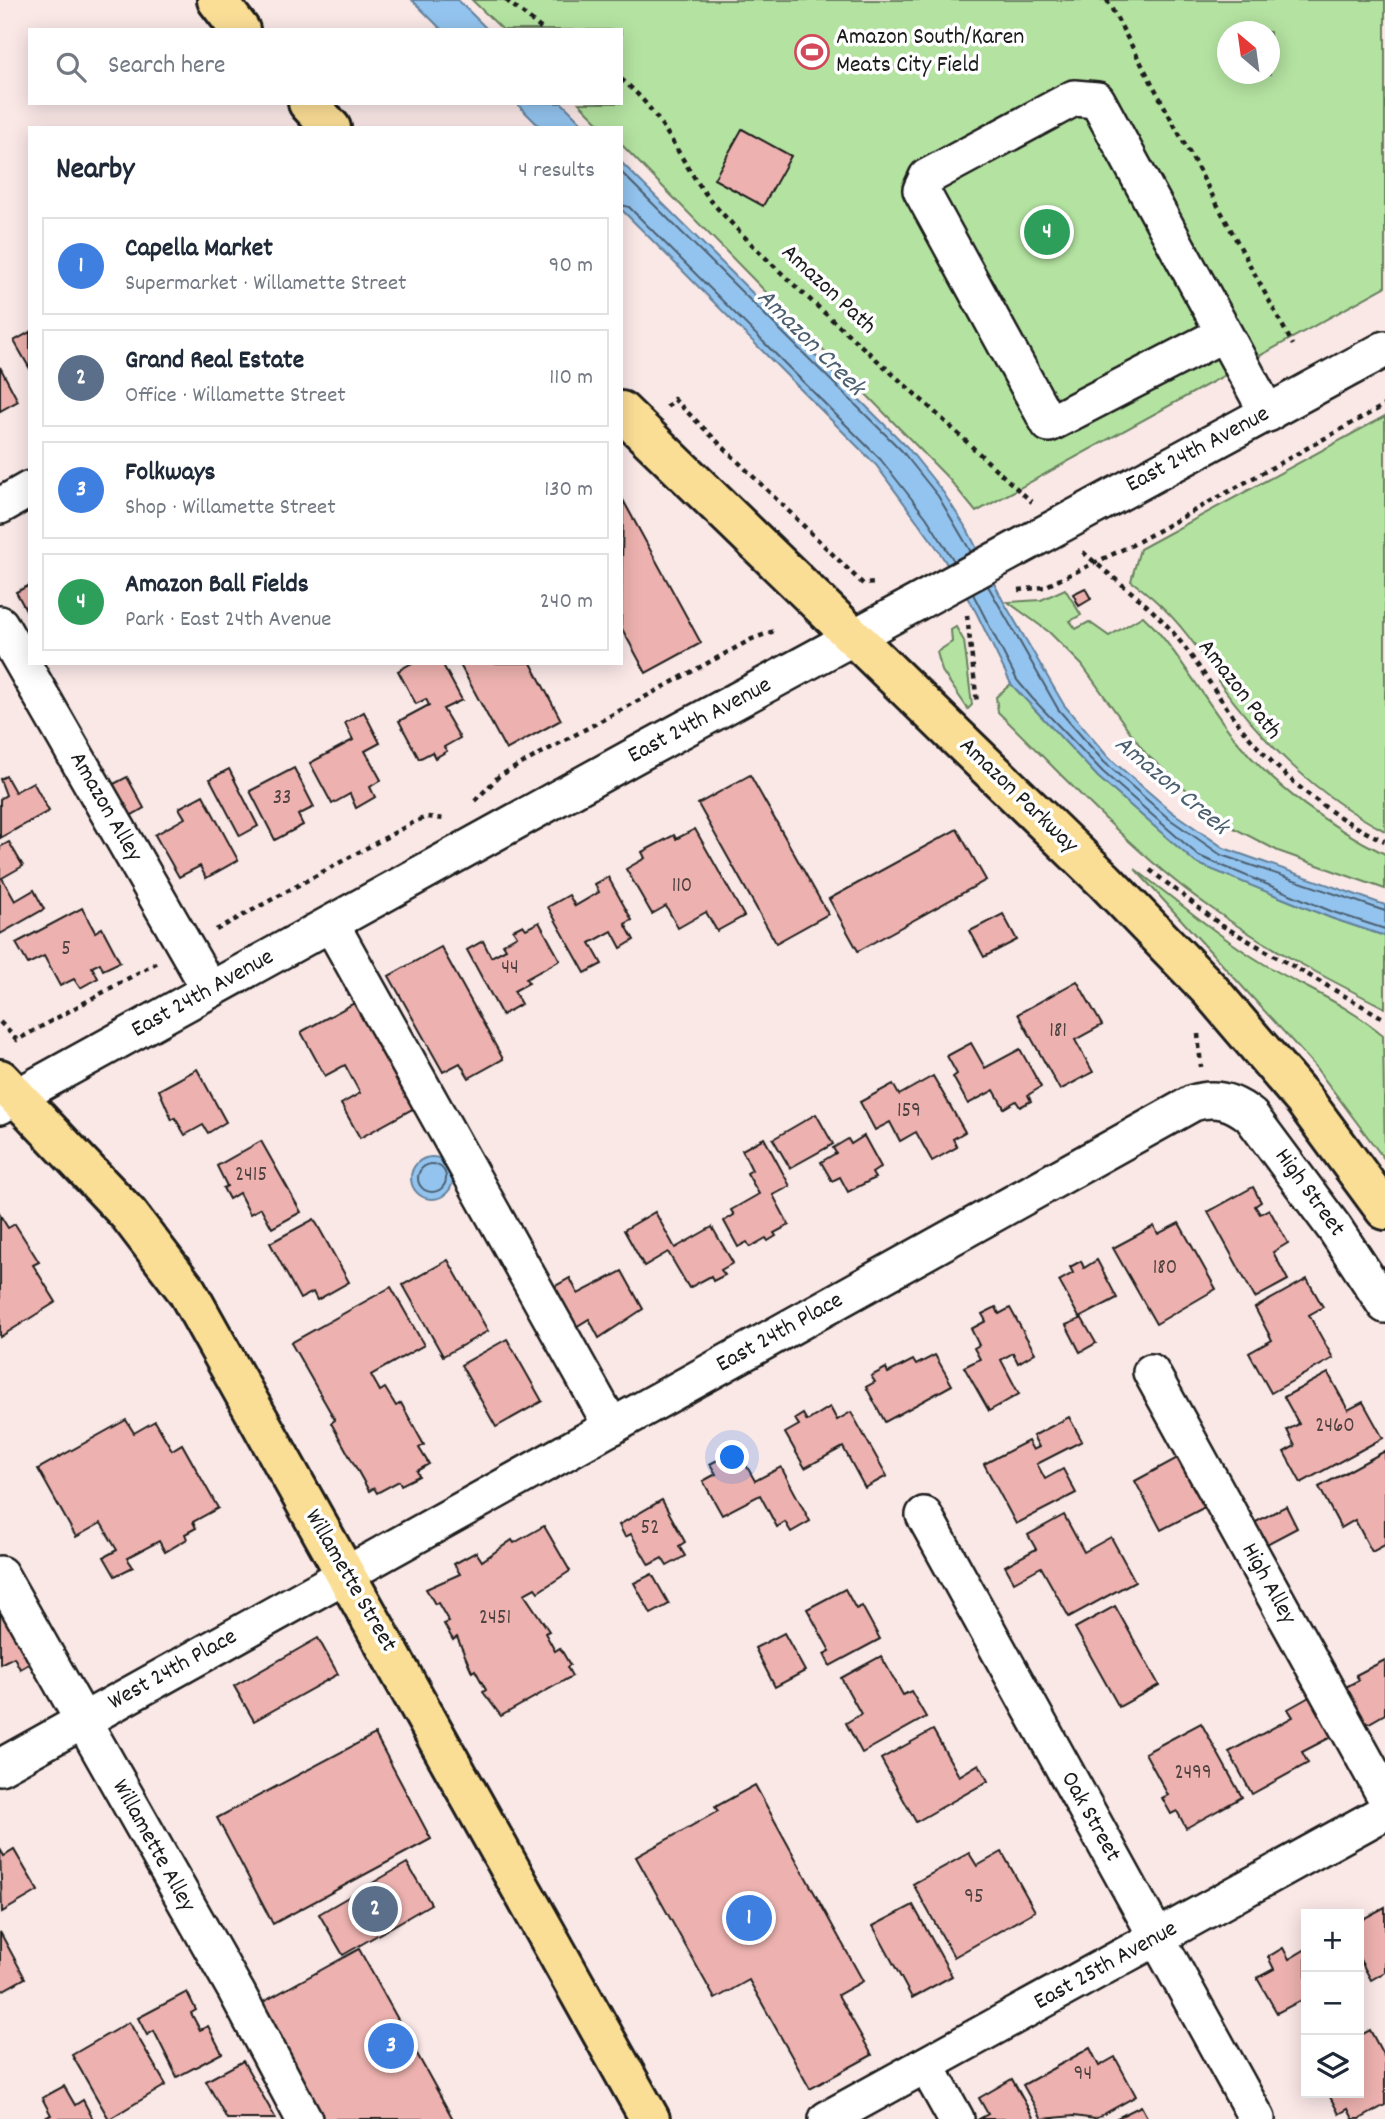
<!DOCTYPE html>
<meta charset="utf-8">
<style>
:root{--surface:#fff;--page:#f6f6f7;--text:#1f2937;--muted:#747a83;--line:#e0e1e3;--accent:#d1495b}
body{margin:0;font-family:Dekko,sans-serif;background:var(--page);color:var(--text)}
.controls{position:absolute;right:21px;bottom:21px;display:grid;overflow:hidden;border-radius:0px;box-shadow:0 4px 18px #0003}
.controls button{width:63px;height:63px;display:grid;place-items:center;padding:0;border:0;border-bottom:2px solid var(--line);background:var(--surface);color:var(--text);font:35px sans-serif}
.compass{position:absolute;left:1217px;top:21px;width:63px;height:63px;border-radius:50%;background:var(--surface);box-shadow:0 4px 18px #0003;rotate:331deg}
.you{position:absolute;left:733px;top:1458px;width:24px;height:24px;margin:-18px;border:5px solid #fff;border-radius:50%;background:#1a73e8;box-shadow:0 0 0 10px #1a73e833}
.badge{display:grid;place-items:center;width:46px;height:46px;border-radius:50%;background:var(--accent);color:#fff;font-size:23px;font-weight:700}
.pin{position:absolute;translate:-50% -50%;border:4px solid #fff;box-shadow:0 2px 7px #0006}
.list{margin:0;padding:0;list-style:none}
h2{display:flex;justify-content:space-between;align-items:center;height:91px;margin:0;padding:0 28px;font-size:30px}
h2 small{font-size:23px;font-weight:400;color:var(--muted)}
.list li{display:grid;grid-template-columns:46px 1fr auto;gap:21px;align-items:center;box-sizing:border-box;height:98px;margin:0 14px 14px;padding:0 14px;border:2px solid var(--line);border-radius:0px}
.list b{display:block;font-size:26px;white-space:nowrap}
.list p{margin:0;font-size:23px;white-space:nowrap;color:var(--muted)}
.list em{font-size:23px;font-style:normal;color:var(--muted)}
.icon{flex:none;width:38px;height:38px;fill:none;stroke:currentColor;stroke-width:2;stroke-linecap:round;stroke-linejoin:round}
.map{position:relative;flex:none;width:1385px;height:2119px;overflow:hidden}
.search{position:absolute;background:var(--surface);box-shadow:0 4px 18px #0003;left:28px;top:28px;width:595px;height:77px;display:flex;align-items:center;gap:18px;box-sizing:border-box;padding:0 24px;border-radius:0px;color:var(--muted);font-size:26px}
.panel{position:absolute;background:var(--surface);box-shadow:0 4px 18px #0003;left:28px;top:126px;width:595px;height:539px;border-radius:0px}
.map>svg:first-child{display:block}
.green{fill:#b4e3a1;stroke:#68805e;stroke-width:2;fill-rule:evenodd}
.water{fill:#93c4ef;stroke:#63819b;stroke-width:2}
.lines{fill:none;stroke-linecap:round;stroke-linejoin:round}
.shore{stroke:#4c5f70;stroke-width:2}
.building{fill:#edb2af;stroke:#1c1c1c;stroke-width:2}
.minor-casing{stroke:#1c1c1c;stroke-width:40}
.major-casing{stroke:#1c1c1c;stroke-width:44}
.path{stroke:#1c1c1c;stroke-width:4.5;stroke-dasharray:5 5;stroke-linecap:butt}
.minor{stroke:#fff;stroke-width:35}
.major{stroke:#fbde96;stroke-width:38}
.labels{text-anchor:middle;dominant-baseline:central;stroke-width:7;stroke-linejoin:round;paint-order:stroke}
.number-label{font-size:21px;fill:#504241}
.poi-label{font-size:24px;fill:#1c1c1c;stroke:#fff;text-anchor:start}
.street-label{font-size:24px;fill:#1c1c1c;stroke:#fff}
.water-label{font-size:26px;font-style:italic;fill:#4c5f70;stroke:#fff}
</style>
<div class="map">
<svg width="1385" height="2119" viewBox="0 0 1385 2119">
<rect width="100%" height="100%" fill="#fae8e7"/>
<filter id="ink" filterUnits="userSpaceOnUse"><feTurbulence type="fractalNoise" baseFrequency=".0143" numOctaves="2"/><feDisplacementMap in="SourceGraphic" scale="14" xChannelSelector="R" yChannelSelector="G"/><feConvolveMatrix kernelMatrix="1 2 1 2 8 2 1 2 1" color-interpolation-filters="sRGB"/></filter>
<g filter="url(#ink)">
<g class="green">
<path d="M472 0H1385V287L976 512 949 479 621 144V128H604L579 103H621V30H503ZM1228 32H1270V74H1228Z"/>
<path d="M1385 416V831C1316 795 1264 744 1218 681L1223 671 1214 659 1204 658C1183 627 1162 603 1131 581L1140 549Z"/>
<path d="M1065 589 1081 615 1070 621 1076 629 1089 622 1109 636 1143 616 1154 627C1185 662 1207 704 1236 740 1275 788 1330 827 1385 854V889L1278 851 1224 823 1146 754 1082 665 1049 632 1008 602 1041 600Z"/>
<path d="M956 627 964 641 972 705 968 709 942 671 937 652 952 642 951 630Z"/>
<path d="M1011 684 1098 777 1196 863 1331 918 1385 936V1008C1326 978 1268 948 1214 910 1134 855 1067 779 998 712L996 697Z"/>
<path d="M1135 869C1177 901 1219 937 1264 964 1305 988 1346 1004 1383 1035L1385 1160 1313 1064Z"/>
</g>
<g class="water">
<path d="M412 0H458L488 30H442Z"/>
<path d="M516 103H562L587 128H541Z"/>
<path d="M621 162 907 447 943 492 968 531 1002 599 1064 705 1108 757 1172 812 1224 848 1385 905V936L1331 918 1196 863 1098 777 1011 684 976 612 937 548 876 465 621 209Z"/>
<circle cx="432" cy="1178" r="21"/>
</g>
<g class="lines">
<g class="shore">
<path d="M621 172 902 451 938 496 971 552"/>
<path d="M621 205 629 207 881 460 926 517 954 561"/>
<path d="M988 586 1058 709 1104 762 1168 818 1221 855 1385 911"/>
<path d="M973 594 1017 680 1032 698 1103 772 1199 856 1333 912 1385 929"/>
<circle cx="432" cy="1178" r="14"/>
</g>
</g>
<g class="building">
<path d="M742 129 791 156 763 206 714 179Z"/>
<path d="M30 332V369L14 341Z"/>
<path d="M0 367 18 401 0 411Z"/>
<path d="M623 500 701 643 646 673 621 627Z"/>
<path d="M30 585V617L16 592Z"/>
<path d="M1085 588 1091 599 1079 606 1073 594Z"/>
<path d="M412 663H442L462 700 443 709 460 738 444 747 447 751 435 758 432 752 419 759 399 721 429 705 426 699 416 704 398 671Z"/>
<path d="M459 663H531L561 720 506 750Z"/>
<path d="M364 712 380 743 365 751 381 780 370 787 375 797 356 808 350 794 332 804 310 763 353 740 345 723Z"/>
<path d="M294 768 314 807 298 815 303 825 275 840 250 791Z"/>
<path d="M229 769 258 826 240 836 210 779Z"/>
<path d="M750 775 828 914 776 943 698 804Z"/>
<path d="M6 776 15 792 33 782 49 811 0 838V799L6 795 0 779Z"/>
<path d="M127 777 144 808 125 819 108 787Z"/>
<path d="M203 795 238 860 206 878 200 866 179 877 155 835 185 818 179 808Z"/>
<path d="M695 829 744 916 717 931 706 912 678 928 666 906 652 914 626 869 645 858 642 852 674 835 676 839Z"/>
<path d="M957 829 986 880 858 951 829 899Z"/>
<path d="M9 842 23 866 2 878 15 901 34 890 44 909 0 934V847Z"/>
<path d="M608 877 632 920 625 924 634 940 621 948 612 931 590 943 602 964 585 973 548 907 569 895 575 906 599 892 595 884Z"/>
<path d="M82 908 95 932 102 928 120 962 103 970 100 963 92 967 98 978 80 988 74 979 60 986 44 956 28 964 16 943Z"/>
<path d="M1003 914 1017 940 984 957 970 931Z"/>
<path d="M539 922 560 960 526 979 529 983 514 991 521 1004 502 1015 467 950 483 941 491 957 506 949 503 944 517 936 513 930 523 925 526 929Z"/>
<path d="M441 947 503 1059 469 1078 460 1063 443 1072 389 976Z"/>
<path d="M1077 981 1102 1025 1075 1040 1093 1072 1060 1090 1018 1014Z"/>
<path d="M356 1002 414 1108 360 1138 341 1104 360 1093 345 1065 325 1076 301 1032Z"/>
<path d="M971 1043 985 1068 1020 1049 1041 1087 1028 1095 1031 1101 1020 1107 1016 1101 1004 1108 994 1090 968 1104 953 1077 957 1074 947 1056Z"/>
<path d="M197 1069 226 1122 208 1133 203 1125 185 1135 175 1118 172 1120 159 1090Z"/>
<path d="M933 1076 965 1132 953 1139 957 1147 932 1161 916 1132 900 1141 890 1122 875 1130 860 1102 893 1084 899 1095Z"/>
<path d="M816 1114 833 1144 790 1168 773 1139Z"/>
<path d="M864 1136 881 1167 872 1173 875 1178 848 1192 840 1177 832 1181 821 1162 836 1153 833 1148 848 1139 851 1144Z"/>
<path d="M764 1138 790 1186 773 1195 789 1225 774 1233 776 1236 768 1241 766 1238 750 1247 747 1242 738 1247 724 1221 734 1215 731 1210 759 1194 747 1173 752 1170 742 1150Z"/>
<path d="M261 1141 301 1212 272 1228 261 1208 250 1214 239 1193 229 1199 223 1188 227 1186 217 1166Z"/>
<path d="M1253 1187 1261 1202 1255 1206 1260 1214 1269 1209 1288 1243 1273 1252 1288 1280 1255 1298 1208 1212Z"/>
<path d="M655 1212 675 1248 712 1227 733 1263 721 1270 725 1275 713 1281 711 1276 689 1288 668 1252 644 1266 624 1230Z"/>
<path d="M0 1215 8 1228 15 1224 39 1262 33 1265 56 1302 0 1337Z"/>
<path d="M314 1219 349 1282 317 1300 313 1292 300 1299 270 1243Z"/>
<path d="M1179 1223 1216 1289 1156 1324 1113 1248 1154 1226 1158 1234Z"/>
<path d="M448 1260 488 1331 443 1356 403 1285Z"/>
<path d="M1097 1260 1117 1298 1081 1317 1096 1343 1080 1352 1066 1325 1080 1319 1059 1281 1073 1273 1070 1267 1081 1261 1084 1268Z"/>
<path d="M622 1271 643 1309 599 1338 589 1319 574 1328 552 1288 570 1278 578 1294Z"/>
<path d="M1307 1279 1323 1307 1309 1315 1333 1358 1271 1393 1249 1353 1272 1340 1255 1308Z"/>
<path d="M391 1287 424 1345 371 1375 380 1391 385 1388 396 1406 401 1403 424 1445 419 1448 429 1464 417 1471 419 1476 401 1485 399 1481 377 1493 374 1488 369 1491 331 1423 335 1420 291 1343Z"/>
<path d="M996 1307 999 1314 1010 1308 1035 1353 1018 1363 1013 1353 1001 1360 1019 1394 989 1411 964 1367 980 1359 974 1348 979 1345 971 1329 986 1321 982 1314Z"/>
<path d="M507 1339 542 1401 496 1427 461 1365Z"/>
<path d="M935 1355 952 1385 885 1422 866 1387 875 1382 871 1376 886 1368 888 1373 913 1360 916 1365Z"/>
<path d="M1328 1373 1348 1410 1363 1402 1383 1438 1301 1483 1284 1452 1295 1446 1287 1430 1299 1424 1284 1397Z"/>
<path d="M830 1407 837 1420 851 1412 887 1476 865 1488 843 1447 805 1468 785 1433 799 1425 795 1419 803 1414 807 1421Z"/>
<path d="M1069 1417 1082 1441 1037 1464 1045 1479 1063 1469 1076 1493 1016 1524 984 1464 1028 1441 1033 1450 1039 1447 1033 1436Z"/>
<path d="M126 1420 134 1433 155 1421 172 1450 182 1444 218 1508 193 1522 196 1528 185 1534 187 1539 165 1552 159 1541 127 1558 133 1567 115 1576 104 1557 117 1550 101 1523 76 1537 38 1469Z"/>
<path d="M1385 1451V1545L1372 1552 1355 1520 1341 1528 1319 1487Z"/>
<path d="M741 1456 755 1481 781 1467 810 1521 791 1532 785 1522 777 1527 760 1495 722 1515 703 1481 716 1474 710 1464 723 1457 727 1463Z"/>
<path d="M1181 1456 1207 1506 1161 1530 1135 1481Z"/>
<path d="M662 1500 685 1542 679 1546 685 1556 667 1566 662 1558 649 1565 631 1534 625 1537 619 1525Z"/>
<path d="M1286 1506 1297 1528 1265 1545 1254 1523Z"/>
<path d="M1064 1515 1084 1552 1111 1537 1135 1581 1069 1617 1041 1567 1014 1582 1005 1566 1036 1549 1028 1535Z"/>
<path d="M544 1526 570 1571 538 1592 535 1588 524 1594 549 1631 545 1633 555 1651 560 1648 570 1665 567 1667 572 1676 501 1716 483 1692 486 1690 475 1670 472 1672 457 1637 453 1640 444 1624 449 1622 438 1603 435 1604 426 1589 460 1574 454 1564 476 1552 482 1561 512 1540 514 1543Z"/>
<path d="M652 1574 669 1604 651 1614 634 1583Z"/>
<path d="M845 1589 856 1609 862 1606 880 1639 830 1666 824 1654 830 1651 807 1609Z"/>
<path d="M0 1596 34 1661 20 1669 14 1657 0 1664Z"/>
<path d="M1115 1606 1159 1685 1119 1707 1075 1628Z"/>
<path d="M784 1633 805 1671 775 1687 755 1648Z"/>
<path d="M318 1638 338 1674 254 1721 234 1686Z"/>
<path d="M881 1656 903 1695 911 1691 926 1717 862 1753 846 1723 861 1714 841 1678Z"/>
<path d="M1385 1660V1714L1362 1727 1342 1689 1359 1680 1356 1675Z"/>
<path d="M1311 1696 1333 1736 1302 1752 1308 1763 1252 1794 1229 1752 1293 1717 1288 1709Z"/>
<path d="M1201 1723 1242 1797 1186 1828 1177 1811 1171 1814 1162 1798 1168 1795 1145 1753Z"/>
<path d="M933 1730 959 1776 979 1764 988 1781 916 1822 881 1759Z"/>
<path d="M375 1734 431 1839 273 1924 217 1818Z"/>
<path d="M755 1785 863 1981 838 1995 872 2055 810 2089 749 1980 715 1999 636 1857 718 1811 715 1807Z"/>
<path d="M0 1849 4 1856 14 1850 38 1891 2 1912Z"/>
<path d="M1002 1852 1035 1911 954 1957 913 1884 969 1853 977 1866Z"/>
<path d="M407 1863 431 1904 343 1955 319 1914Z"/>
<path d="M913 1905 952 1976 912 1998 873 1926Z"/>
<path d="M1385 1907V1972L1371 1980 1359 1958V1921Z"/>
<path d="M0 1932 25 1978 0 1992Z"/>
<path d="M1283 1948 1289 1959 1306 1949V1998L1277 2013 1257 1978 1274 1969 1268 1957Z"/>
<path d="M359 1949 453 2119H321L258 2005Z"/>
<path d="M187 1992 196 2010 191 2013 200 2030 208 2026 222 2053 177 2077 154 2031 147 2035 138 2018Z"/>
<path d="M129 2022 166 2085 109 2119 72 2055Z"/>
<path d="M1370 2030 1385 2058V2105L1360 2119H1353L1348 2109 1339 2114 1328 2093H1359V2036Z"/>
<path d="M1090 2048 1099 2066 1115 2057 1136 2096 1095 2119 1074 2116 1042 2119 1023 2085Z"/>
<path d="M243 2061 276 2119H227L206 2081Z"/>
<path d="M1012 2079 1034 2119H979L988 2114 979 2098Z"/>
<path d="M64 2086 75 2105 83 2100 93 2119H43L51 2115 42 2098Z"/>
<path d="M1141 2106 1148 2119H1115Z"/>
</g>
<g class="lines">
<g class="minor-casing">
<g id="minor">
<path d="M1223 334 1049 424 921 190 927 177 1074 98 1097 100 1268 414"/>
<path d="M0 506 30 489"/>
<path d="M0 624 210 990"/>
<path d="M331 924 612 1427"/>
<path d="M0 1106 636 755 1385 349"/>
<path d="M1151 1372 1385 1796"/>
<path d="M924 1515 1257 2119"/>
<path d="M0 1574 236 1991 304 2119"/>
<path d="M0 1767 1193 1103C1215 1096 1233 1101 1251 1116L1335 1229 1385 1305"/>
<path d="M926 2065 956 2119"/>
<path d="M827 2119 1385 1812"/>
</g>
</g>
<g class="major-casing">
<g id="major">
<path d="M217 0 240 30"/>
<path d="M308 103 331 128"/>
<path d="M621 411 1105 881 1210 990 1304 1100 1385 1210"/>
<path d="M0 1079 129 1215 187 1291 650 2119"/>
</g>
</g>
<g class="path">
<path d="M506 0 543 30"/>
<path d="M1107 0 1293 345"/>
<path d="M621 79C668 117 681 169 720 211 777 273 843 329 906 386 949 424 989 464 1032 502"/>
<path d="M667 407 674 399 863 584 876 583"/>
<path d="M1083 552C1112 578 1145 600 1171 630 1197 661 1218 697 1243 730 1279 774 1332 819 1385 841"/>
<path d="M1019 590 1044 587 1132 545 1385 405"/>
<path d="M967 615 977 703"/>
<path d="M475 801 499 776 752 639 774 631"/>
<path d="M1150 870 1221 925 1385 1019"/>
<path d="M216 930 416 821 427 817 445 819"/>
<path d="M0 1022 17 1040 156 963"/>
<path d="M1198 1034 1201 1067"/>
</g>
<use href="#minor" class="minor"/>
<use href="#major" class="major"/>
</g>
</g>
<defs>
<g id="stadium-ring" transform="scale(1.75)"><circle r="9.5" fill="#fff" stroke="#d1495b" stroke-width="1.5"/><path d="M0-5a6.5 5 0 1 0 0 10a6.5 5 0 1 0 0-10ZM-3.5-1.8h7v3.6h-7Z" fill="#d1495b"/></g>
</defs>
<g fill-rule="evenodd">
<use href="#stadium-ring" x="812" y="52"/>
</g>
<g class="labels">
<g class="number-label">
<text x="282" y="799">33</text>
<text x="682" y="887">110</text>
<text x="66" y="950">5</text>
<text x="510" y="969">44</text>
<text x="1058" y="1032">181</text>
<text x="909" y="1112">159</text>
<text x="251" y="1176">2415</text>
<text x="1165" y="1269">180</text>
<text x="1335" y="1427">2460</text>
<text x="650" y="1529">52</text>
<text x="495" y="1619">2451</text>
<text x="1193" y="1774">2499</text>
<text x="974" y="1898">95</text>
<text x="1083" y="2075">94</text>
</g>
<g class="poi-label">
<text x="836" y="38">Amazon South/Karen<tspan x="836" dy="28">Meats City Field</tspan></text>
</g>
<g class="street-label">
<text transform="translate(828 290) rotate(43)">Amazon Path</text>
<text transform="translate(1198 450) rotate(-28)">East 24th Avenue</text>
<text transform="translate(1239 690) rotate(52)">Amazon Path</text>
<text transform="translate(700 721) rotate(-28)">East 24th Avenue</text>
<text transform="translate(1018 796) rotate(44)">Amazon Parkway</text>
<text transform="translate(105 807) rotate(60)">Amazon Alley</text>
<text transform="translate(203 994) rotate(-29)">East 24th Avenue</text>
<text transform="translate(1309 1193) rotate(54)">High Street</text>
<text transform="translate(780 1333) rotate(-29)">East 24th Place</text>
<text transform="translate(350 1581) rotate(60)">Willamette Street</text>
<text transform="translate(1268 1584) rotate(61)">High Alley</text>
<text transform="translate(173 1670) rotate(-29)">West 24th Place</text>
<text transform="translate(1090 1817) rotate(61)">Oak Street</text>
<text transform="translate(153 1846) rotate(61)">Willamette Alley</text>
<text transform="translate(1106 1966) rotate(-29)">East 25th Avenue</text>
</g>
<g class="water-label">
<text transform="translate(810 343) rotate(45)">Amazon Creek</text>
<text transform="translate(1171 786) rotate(40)">Amazon Creek</text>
</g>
</g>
</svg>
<div class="controls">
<button>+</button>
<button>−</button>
<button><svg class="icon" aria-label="layers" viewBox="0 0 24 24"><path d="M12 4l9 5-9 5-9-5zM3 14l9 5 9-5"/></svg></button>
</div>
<svg class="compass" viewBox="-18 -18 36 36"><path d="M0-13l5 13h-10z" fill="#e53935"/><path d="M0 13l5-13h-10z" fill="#747a83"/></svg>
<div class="you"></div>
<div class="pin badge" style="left:749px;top:1918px;background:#3f7fe0">1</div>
<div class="pin badge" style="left:375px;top:1909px;background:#5c6f8a">2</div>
<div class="pin badge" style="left:391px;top:2046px;background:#3f7fe0">3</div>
<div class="pin badge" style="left:1047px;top:232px;background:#2e9e5b">4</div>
<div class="search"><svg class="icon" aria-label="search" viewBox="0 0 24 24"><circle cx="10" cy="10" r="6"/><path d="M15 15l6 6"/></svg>Search here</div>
<section class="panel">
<h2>Nearby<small>4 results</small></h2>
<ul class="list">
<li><span class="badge" style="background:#3f7fe0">1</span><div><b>Capella Market</b><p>Supermarket · Willamette Street</p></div><em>90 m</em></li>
<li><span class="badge" style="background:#5c6f8a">2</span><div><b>Grand Real Estate</b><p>Office · Willamette Street</p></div><em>110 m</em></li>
<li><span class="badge" style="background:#3f7fe0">3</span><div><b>Folkways</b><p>Shop · Willamette Street</p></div><em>130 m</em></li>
<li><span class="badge" style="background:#2e9e5b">4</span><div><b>Amazon Ball Fields</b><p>Park · East 24th Avenue</p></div><em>240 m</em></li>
</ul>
</section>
</div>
